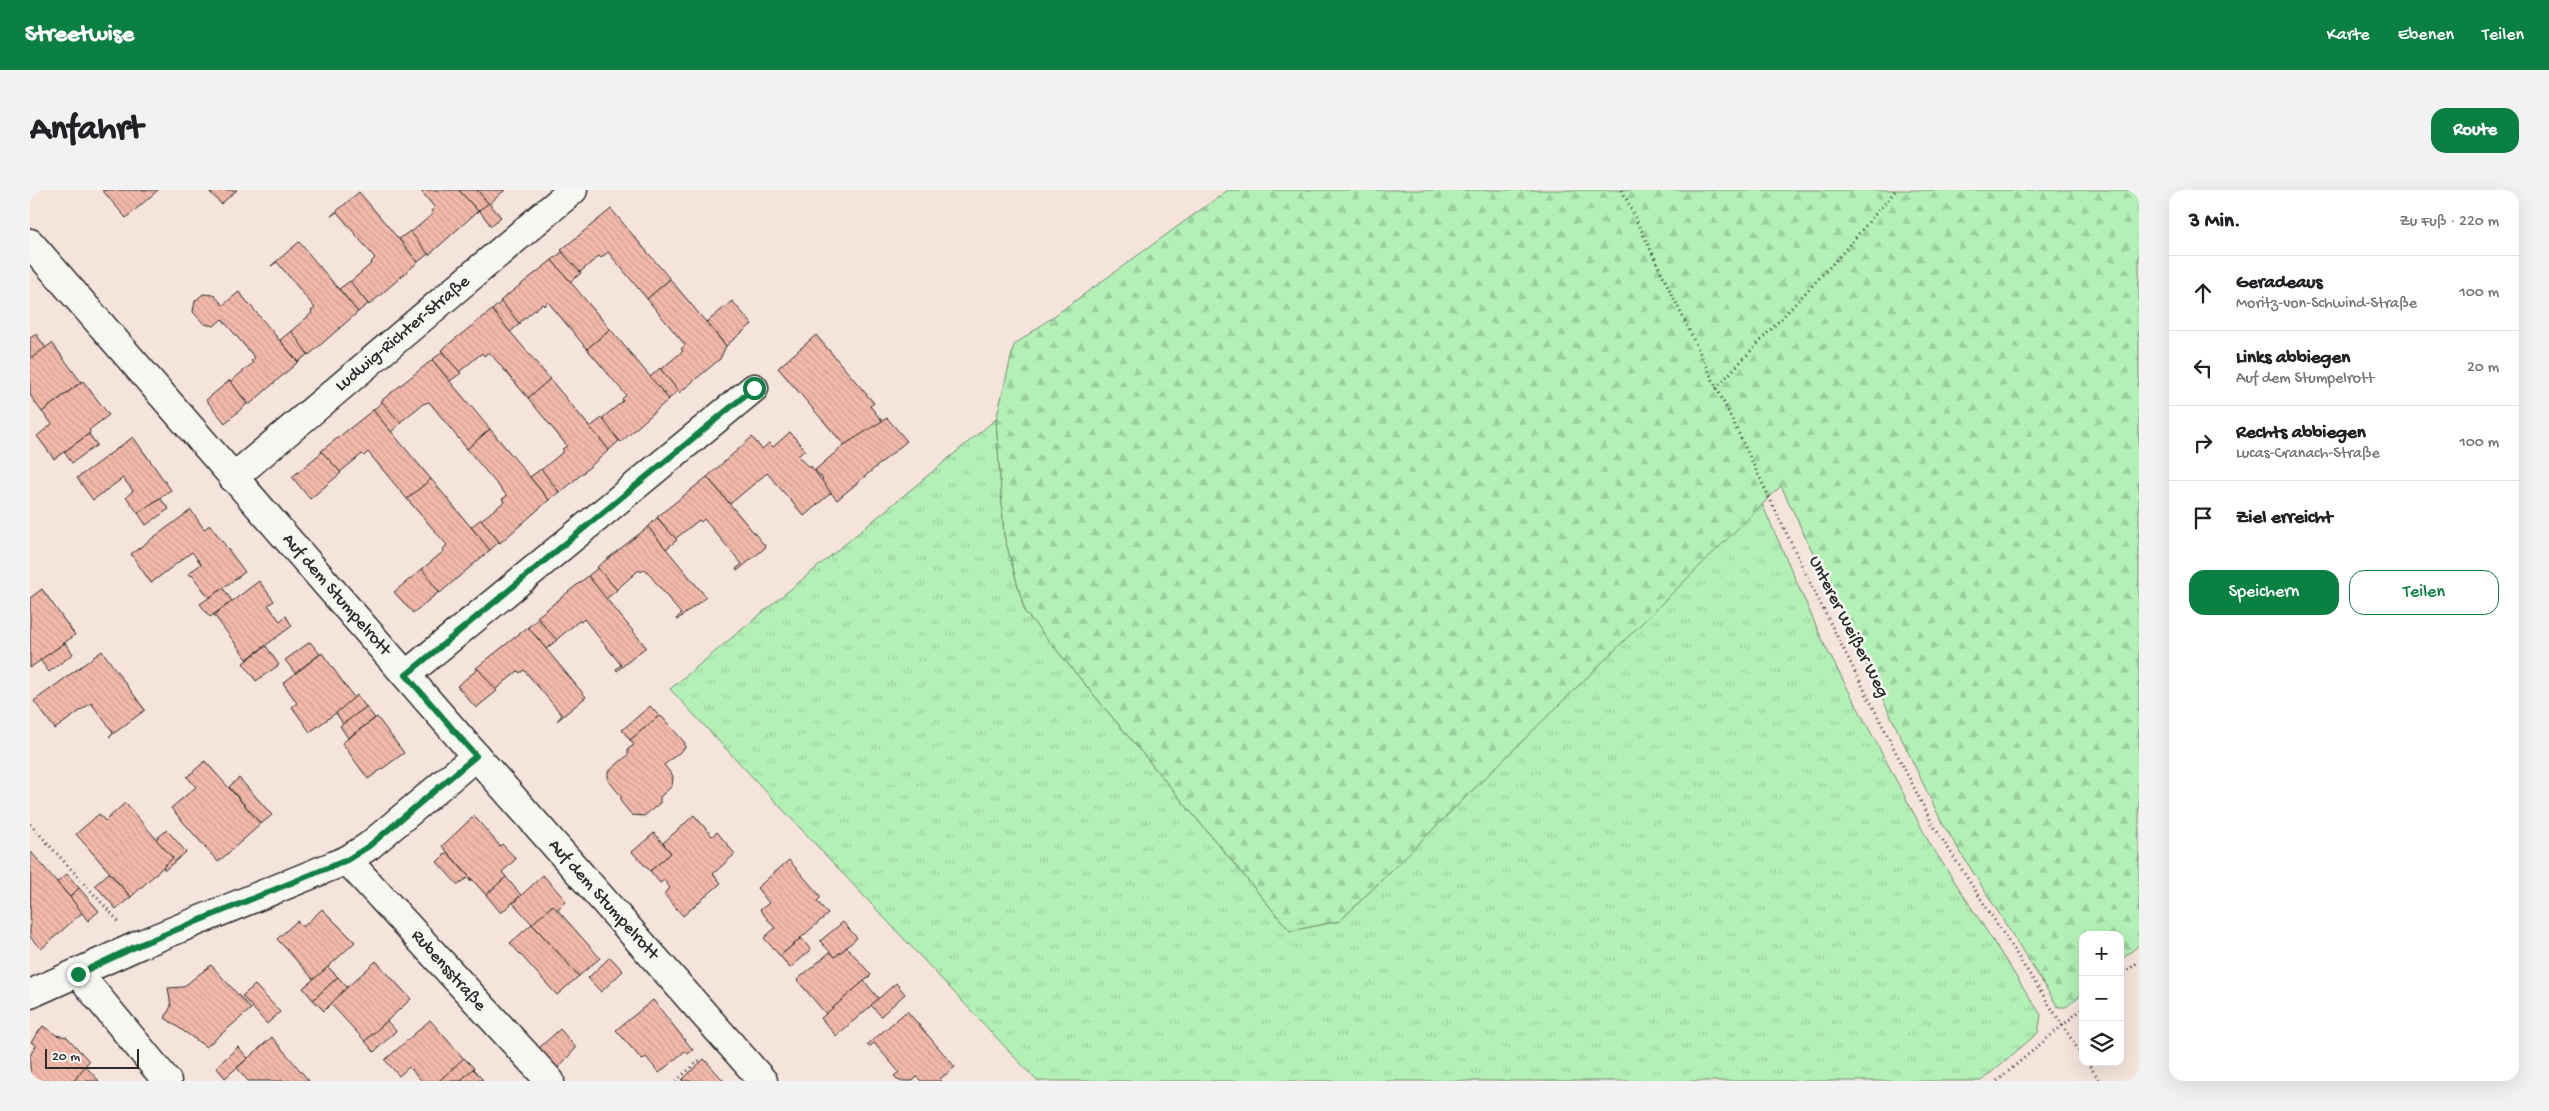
<!DOCTYPE html>
<html lang="de">
<meta charset="utf-8">
<style>
:root{--surface:#fff;--page:#f2f2f2;--text:#202124;--muted:#757577;--line:#e0e0e0;--accent:#0b8043}
body{margin:0;font-family:"Gochi Hand",sans-serif;background:var(--page);color:var(--text)}
.controls{position:absolute;right:15px;bottom:15px;display:grid;overflow:hidden;border-radius:10px;box-shadow:0 5px 20px #0002}
.controls button{width:45px;height:45px;display:grid;place-items:center;padding:0;border:0;border-bottom:1px solid var(--line);background:var(--surface);color:var(--text);font:25px sans-serif}
.scale{position:absolute;left:15px;bottom:12px;width:94px;box-sizing:border-box;padding-left:5px;border:2px solid #2b2b2b;border-top:0;font-size:14px;line-height:18px;white-space:nowrap;color:#2b2b2b;-webkit-text-stroke:4px #f6f6f2;paint-order:stroke}
.stop{position:absolute;width:15px;height:15px;margin:-11px;border:4px solid #0b8043;border-radius:50%;background:#fff}
.stop.end{background:#0b8043;border-color:#fff;box-shadow:0 1px 5px #0008}
.list{margin:0;padding:0;list-style:none}
h2{display:flex;justify-content:space-between;align-items:center;height:65px;margin:0;padding:0 20px;font-size:21px}
h2 small{font-size:16px;font-weight:400;color:var(--muted)}
.list li{display:grid;grid-template-columns:32px 1fr auto;gap:15px;align-items:center;box-sizing:border-box;height:75px;padding:0 20px;border-top:1px solid var(--line)}
.list b{display:block;font-size:19px;white-space:nowrap}
.list p{margin:0;font-size:16px;white-space:nowrap;color:var(--muted)}
.list em{font-size:16px;font-style:normal;color:var(--muted)}
.actions{display:flex;gap:10px;padding:15px 20px}
.actions a{flex:1;padding:11px 0;border:1px solid var(--accent);border-radius:15px;text-align:center;font-size:18px;color:var(--accent)}
.actions .main{background:var(--accent);color:#fff}
.icon{flex:none;width:28px;height:28px;fill:none;stroke:currentColor;stroke-width:2;stroke-linecap:round;stroke-linejoin:round}
.map{position:relative;flex:none;width:2109px;height:891px;overflow:hidden;border-radius:15px}
header{display:flex;align-items:center;gap:30px;box-sizing:border-box;height:70px;padding:0 25px;background:var(--accent);color:#fff}
header strong{font-size:24px}
nav{display:flex;gap:28px;margin-inline-start:auto;font-size:18px}
.intro{display:flex;align-items:center;justify-content:space-between;box-sizing:border-box;height:120px;padding:0 30px}
h1{margin:0;font-size:35px}
.button{padding:12px 22px;border-radius:15px;background:var(--accent);color:#fff;font-size:18px;font-weight:700}
main{display:flex;gap:30px;padding:0 30px}
aside{flex:1;background:var(--surface);border-radius:15px;box-shadow:0 5px 20px #0002}
.map>svg:first-child{display:block}
.grass{fill:url(#grass-tufts);stroke:#6f8e70}
.forest{fill:url(#forest-firs);stroke:#6f8e70}
.building{fill:url(#building-back-hatch);stroke:#2b2b2b}
.lines{fill:none;stroke-linecap:round;stroke-linejoin:round}
.minor-casing{stroke:#2b2b2b;stroke-width:31}
.path{stroke:#2b2b2b;stroke-width:3;stroke-dasharray:1 4;stroke-linecap:butt}
.minor{stroke:#f6f6f2;stroke-width:28}
.route{stroke:#0b8043;stroke-width:6}
.labels{text-anchor:middle;dominant-baseline:central;stroke-width:5;stroke-linejoin:round;paint-order:stroke}
.street-label{font-size:18px;fill:#2b2b2b;stroke:#f6f6f2}
</style>
<header>
<strong>Streetwise</strong>
<nav><a>Karte</a><a>Ebenen</a><a>Teilen</a></nav>
</header>
<div class="intro"><h1>Anfahrt</h1><a class="button">Route</a></div>
<main>
<div class="map">
<svg width="2109" height="891" viewBox="0 0 2109 891">
<defs>
<pattern id="grass-tufts" width="24" height="20" patternUnits="userSpaceOnUse" patternTransform="scale(1.25)"><rect width="24" height="20" fill="#b3f0b6"/><path d="M3 7l-1-3M5 7V3M7 7l1-3M15 17l-1-3M17 17v-4M19 17l1-3" fill="none" stroke="#9ace9d"/></pattern>
<pattern id="forest-firs" width="22" height="20" patternUnits="userSpaceOnUse" patternTransform="scale(1.25)"><rect width="22" height="20" fill="#b3f0b6"/><path d="M5 1l3.5 6h-7zM16 11l3.5 6h-7z" fill="#9ace9d"/></pattern>
<pattern id="building-back-hatch" width="6" height="6" patternUnits="userSpaceOnUse" patternTransform="scale(1.25)"><rect width="6" height="6" fill="#f2b9aa"/><path d="M-1 5l2 2M0 0l6 6M5-1l2 2" fill="none" stroke="#d09f92"/></pattern>
</defs>
<rect width="100%" height="100%" fill="#f5e4dc"/>
<filter id="ink" filterUnits="userSpaceOnUse"><feTurbulence type="fractalNoise" baseFrequency=".02" numOctaves="2"/><feDisplacementMap in="SourceGraphic" scale="10" xChannelSelector="R" yChannelSelector="G"/><feConvolveMatrix kernelMatrix="1 2 1 2 8 2 1 2 1" color-interpolation-filters="sRGB"/></filter>
<g filter="url(#ink)">
<path class="grass" d="M966 229 974 345 995 422 1260 741 1310 731 1732 314 1795 456 1899 652 2011 825 2008 843 1951 891H1007L640 499Z"/>
<path class="forest" d="M1198 0H2109V755L2090 771V745H2053V803L2036 817H2028L1912 633 1751 296 1310 731 1260 741 995 422 974 345 966 230 984 155Z"/>
<g class="building">
<path d="M72 0H128L96 28Z"/>
<path d="M178 0H207L191 14Z"/>
<path d="M390 0H429L448 21 399 65 380 43 403 24 401 21 405 18Z"/>
<path d="M429 0H447L459 14 448 21Z"/>
<path d="M447 0H475L459 14Z"/>
<path d="M329 2 388 72 339 115 320 92 342 73 341 72 345 68 307 22 301 26Z"/>
<path d="M459 13 471 27 461 36 449 20Z"/>
<path d="M581 19 640 89 617 109 578 62 571 68 569 66 549 83 531 60Z"/>
<path d="M380 41 398 64 388 72 369 49Z"/>
<path d="M269 52 328 122 279 165 260 142 282 123 281 121 285 118 247 72 241 76Z"/>
<path d="M532 62 551 83 540 92 522 70Z"/>
<path d="M522 70 580 139 557 159 518 112 514 116 512 114 489 133 470 111Z"/>
<path d="M640 89 696 156 690 169 649 203 630 180 653 161 651 159 655 155 617 109Z"/>
<path d="M320 91 338 114 328 122 309 99Z"/>
<path d="M209 102 268 172 219 215 200 192 223 173 221 171 225 168 192 129 184 136 174 134 163 122 165 111 173 104 184 105 193 115Z"/>
<path d="M702 111 722 134 696 156 677 132Z"/>
<path d="M471 112 489 133H491L480 142 462 120Z"/>
<path d="M462 120 520 189 498 208 459 162 454 166 452 163 429 182 411 160Z"/>
<path d="M580 139 639 209 591 252 571 229 593 211 592 209 596 205 557 159Z"/>
<path d="M261 141 278 164 268 172 250 150Z"/>
<path d="M6 144 16 158 0 169V148Z"/>
<path d="M786 145 844 213 840 216 853 232 814 255 748 178Z"/>
<path d="M22 153 51 192 12 222 0 205V169Z"/>
<path d="M412 162 431 183 420 191 402 170Z"/>
<path d="M402 170 460 239 437 259 399 212 393 214 369 233 351 211Z"/>
<path d="M630 178 648 201 639 209 620 187Z"/>
<path d="M520 189 579 260 530 303 511 280 534 261 532 259 537 256 498 208Z"/>
<path d="M200 190 217 214 195 233 176 210Z"/>
<path d="M53 191 79 225 59 240 60 243 24 269 7 246 22 234 12 222Z"/>
<path d="M352 212 371 233 361 242 343 220Z"/>
<path d="M343 220 401 289 377 309 338 262 334 266 332 264 309 283 291 261Z"/>
<path d="M572 228 589 251 579 260 560 237Z"/>
<path d="M857 228 877 251 807 310 791 291 793 289 785 280 814 255Z"/>
<path d="M460 239 519 310 470 353 451 330 474 312 472 309 477 306 437 259Z"/>
<path d="M760 242 775 260 768 266 779 278 781 276 801 303 774 326 737 283 700 314 677 287 722 247 732 259 739 253 743 257Z"/>
<path d="M59 244 67 255 42 273 34 262Z"/>
<path d="M103 247 141 300 108 323 96 307 103 301 93 288 63 310 47 288Z"/>
<path d="M292 262 311 283 280 309 262 287Z"/>
<path d="M511 279 529 302 519 310 500 287Z"/>
<path d="M677 287 736 357 707 381 706 379 712 374 674 329 671 332 669 330 645 349 627 327Z"/>
<path d="M401 289 460 360 410 403 391 380 414 361 413 359 417 355 377 309Z"/>
<path d="M130 308 139 319 116 335 108 323Z"/>
<path d="M161 320 174 339 180 335 215 382 179 408 162 385 160 386 158 384 171 374 162 362 121 393 101 364Z"/>
<path d="M627 328 647 350 636 359 618 337Z"/>
<path d="M451 329 469 352 460 360 441 337Z"/>
<path d="M618 337 676 407 647 430 646 429 651 424 615 379 611 382 609 380 586 400 567 377Z"/>
<path d="M568 378 587 400 576 409 558 386Z"/>
<path d="M392 379 409 402 383 423 364 402Z"/>
<path d="M558 386 616 457 587 481 586 479 591 475 554 429 551 432 549 431 526 450 507 427Z"/>
<path d="M229 391 244 411 238 415 250 431 256 426 262 436 217 469 184 425Z"/>
<path d="M193 398 202 411 180 427 170 414Z"/>
<path d="M12 399 45 445 0 478V408Z"/>
<path d="M508 429 527 450 516 459 498 437Z"/>
<path d="M498 437 556 507 527 531 532 525 494 480 490 483 488 481 465 500 446 478Z"/>
<path d="M280 452 290 464 265 483 255 470Z"/>
<path d="M35 453 43 464 19 482 10 470Z"/>
<path d="M236 456 249 475 226 491 213 473Z"/>
<path d="M72 461 115 520 79 547 83 542 61 513 25 539 4 511Z"/>
<path d="M292 463 325 509 280 542 262 517 267 513 253 493Z"/>
<path d="M448 479 467 501 446 518 427 496Z"/>
<path d="M327 505 336 517 313 534 306 523Z"/>
<path d="M620 516 629 526 600 550 592 540Z"/>
<path d="M336 517 345 528 318 548 310 536Z"/>
<path d="M629 526 632 527 655 553V558L634 575 643 586 642 596 630 607V613L614 626 602 625 591 612V606L578 590V582L598 565V559L604 555 600 550Z"/>
<path d="M347 527 374 563 338 589 312 553Z"/>
<path d="M175 571 231 634 188 672 141 618 166 597 157 587Z"/>
<path d="M209 588 242 625 231 634 199 597Z"/>
<path d="M95 613 143 668 101 707 46 644 69 624 75 631Z"/>
<path d="M664 625 682 646 687 642 705 664 683 684 691 693 653 726 634 704 640 698 634 690 630 693 620 681 641 663 633 653Z"/>
<path d="M444 626 470 656 472 654 486 669 472 682 476 687 456 705 412 656Z"/>
<path d="M137 640 156 662 135 680 133 677 143 668 126 649Z"/>
<path d="M624 643 641 663 620 681 602 662Z"/>
<path d="M1 662 53 722 11 759 0 747Z"/>
<path d="M417 662 442 690 440 691 437 688 428 695 407 672Z"/>
<path d="M759 670 791 707 787 711 798 724 750 766 734 748 745 738 730 720 739 713 727 698Z"/>
<path d="M79 683 101 707 86 719 65 695Z"/>
<path d="M37 684 49 698 40 707 27 692Z"/>
<path d="M513 685 536 711 527 720 523 715 502 734 483 713Z"/>
<path d="M476 687 491 705 471 723 456 705Z"/>
<path d="M49 698 69 721 58 731 40 707Z"/>
<path d="M523 715 570 768 549 786 502 734Z"/>
<path d="M292 719 325 752 284 790 247 749 267 731 273 737Z"/>
<path d="M813 732 827 748 805 767 790 751Z"/>
<path d="M502 734 549 786 527 805 480 753Z"/>
<path d="M771 748 781 760 760 778 750 766Z"/>
<path d="M817 757 841 785 796 824 767 790 800 762 805 767Z"/>
<path d="M580 767 593 781 571 802 558 788Z"/>
<path d="M346 771 381 809 335 851 300 813Z"/>
<path d="M181 775 221 819 176 857 135 828 141 816 138 798 153 797Z"/>
<path d="M298 777 308 787 283 810 273 798Z"/>
<path d="M308 787 317 797 294 821 283 810Z"/>
<path d="M834 791 849 809 806 846 791 828Z"/>
<path d="M866 793 875 804 851 826 841 815Z"/>
<path d="M225 795 250 822 237 834 212 806Z"/>
<path d="M623 810 663 860 658 864 655 861 629 883 616 867 612 870 586 840Z"/>
<path d="M877 821 925 877 910 889 912 891H891L887 887 883 891H869L864 886 869 882 844 853 839 857 837 855Z"/>
<path d="M400 830 434 869 409 891H392L379 877 369 886 355 870Z"/>
<path d="M357 831 366 841 344 862 335 851Z"/>
<path d="M13 836 26 845 37 847 59 871 44 891H0V865L6 856 1 852Z"/>
<path d="M530 839 546 858 527 879 509 858Z"/>
<path d="M242 847 279 891H218L207 878Z"/>
<path d="M208 857 218 868 195 888 186 877Z"/>
<path d="M434 868 444 878 430 891H409Z"/>
<path d="M674 869 694 891H653L652 890Z"/>
<path d="M55 876 59 880 69 891H44Z"/>
<path d="M443 879 453 890 430 891Z"/>
</g>
<g class="lines">
<g class="minor-casing">
<g id="minor">
<path d="M0 53 446 566 733 891"/>
<path d="M203 288 543 0"/>
<path d="M376 485 724 198"/>
<path d="M317 670 520 891"/>
<path d="M48 783 137 891"/>
<path d="M0 804 109 755 317 670 339 656 446 566"/>
</g>
</g>
<g class="path">
<path d="M1592 0 1785 403 1903 635 2053 867"/>
<path d="M1686 198 1808 68 1866 0"/>
<path d="M0 634 89 732"/>
<path d="M2090 787 2109 771"/>
<path d="M2057 872 2070 891"/>
<path d="M646 891 672 868"/>
<path d="M1967 891 2053 818"/>
</g>
<use href="#minor" class="minor"/>
</g>
</g>
<g class="lines" filter="url(#ink)">
<path class="route" d="M48 784 109 755 317 670 339 656 446 566 376 485 724 198"/>
</g>
<g class="labels">
<g class="street-label">
<text transform="translate(373 144) rotate(-40)">Ludwig-Richter-Straße</text>
<text transform="translate(306 405) rotate(49)">Auf dem Stumpelrott</text>
<text transform="translate(1818 437) rotate(63)">Unterer Weißer Weg</text>
<text transform="translate(573 710) rotate(48)">Auf dem Stumpelrott</text>
<text transform="translate(418 781) rotate(48)">Rubensstraße</text>
</g>
</g>
</svg>
<div class="controls">
<button>+</button>
<button>−</button>
<button><svg class="icon" aria-label="layers" viewBox="0 0 24 24"><path d="M12 4l9 5-9 5-9-5zM3 14l9 5 9-5"/></svg></button>
</div>
<div class="scale">20 m</div>
<div class="stop" style="left:724px;top:198px"></div>
<div class="stop end" style="left:48px;top:784px"></div>
</div>
<aside>
<h2>3 Min.<small>Zu Fuß · 220 m</small></h2>
<ul class="list">
<li><svg class="icon" aria-label="ahead" viewBox="0 0 24 24"><path d="M12 20V5M6 11l6-6 6 6"/></svg><div><b>Geradeaus</b><p>Moritz-von-Schwind-Straße</p></div><em>100 m</em></li>
<li><svg class="icon" aria-label="left" viewBox="0 0 24 24"><path d="M17 20v-9H6M10 6l-5 5 5 5"/></svg><div><b>Links abbiegen</b><p>Auf dem Stumpelrott</p></div><em>20 m</em></li>
<li><svg class="icon" aria-label="right" viewBox="0 0 24 24"><path d="M7 20v-9h11M14 6l5 5-5 5"/></svg><div><b>Rechts abbiegen</b><p>Lucas-Cranach-Straße</p></div><em>100 m</em></li>
<li><svg class="icon" aria-label="arrive" viewBox="0 0 24 24"><path d="M6 21V4h12l-3 4 3 4H6"/></svg><div><b>Ziel erreicht</b></div></li>
</ul>
<div class="actions"><a class="main">Speichern</a><a>Teilen</a></div>
</aside>
</main>
